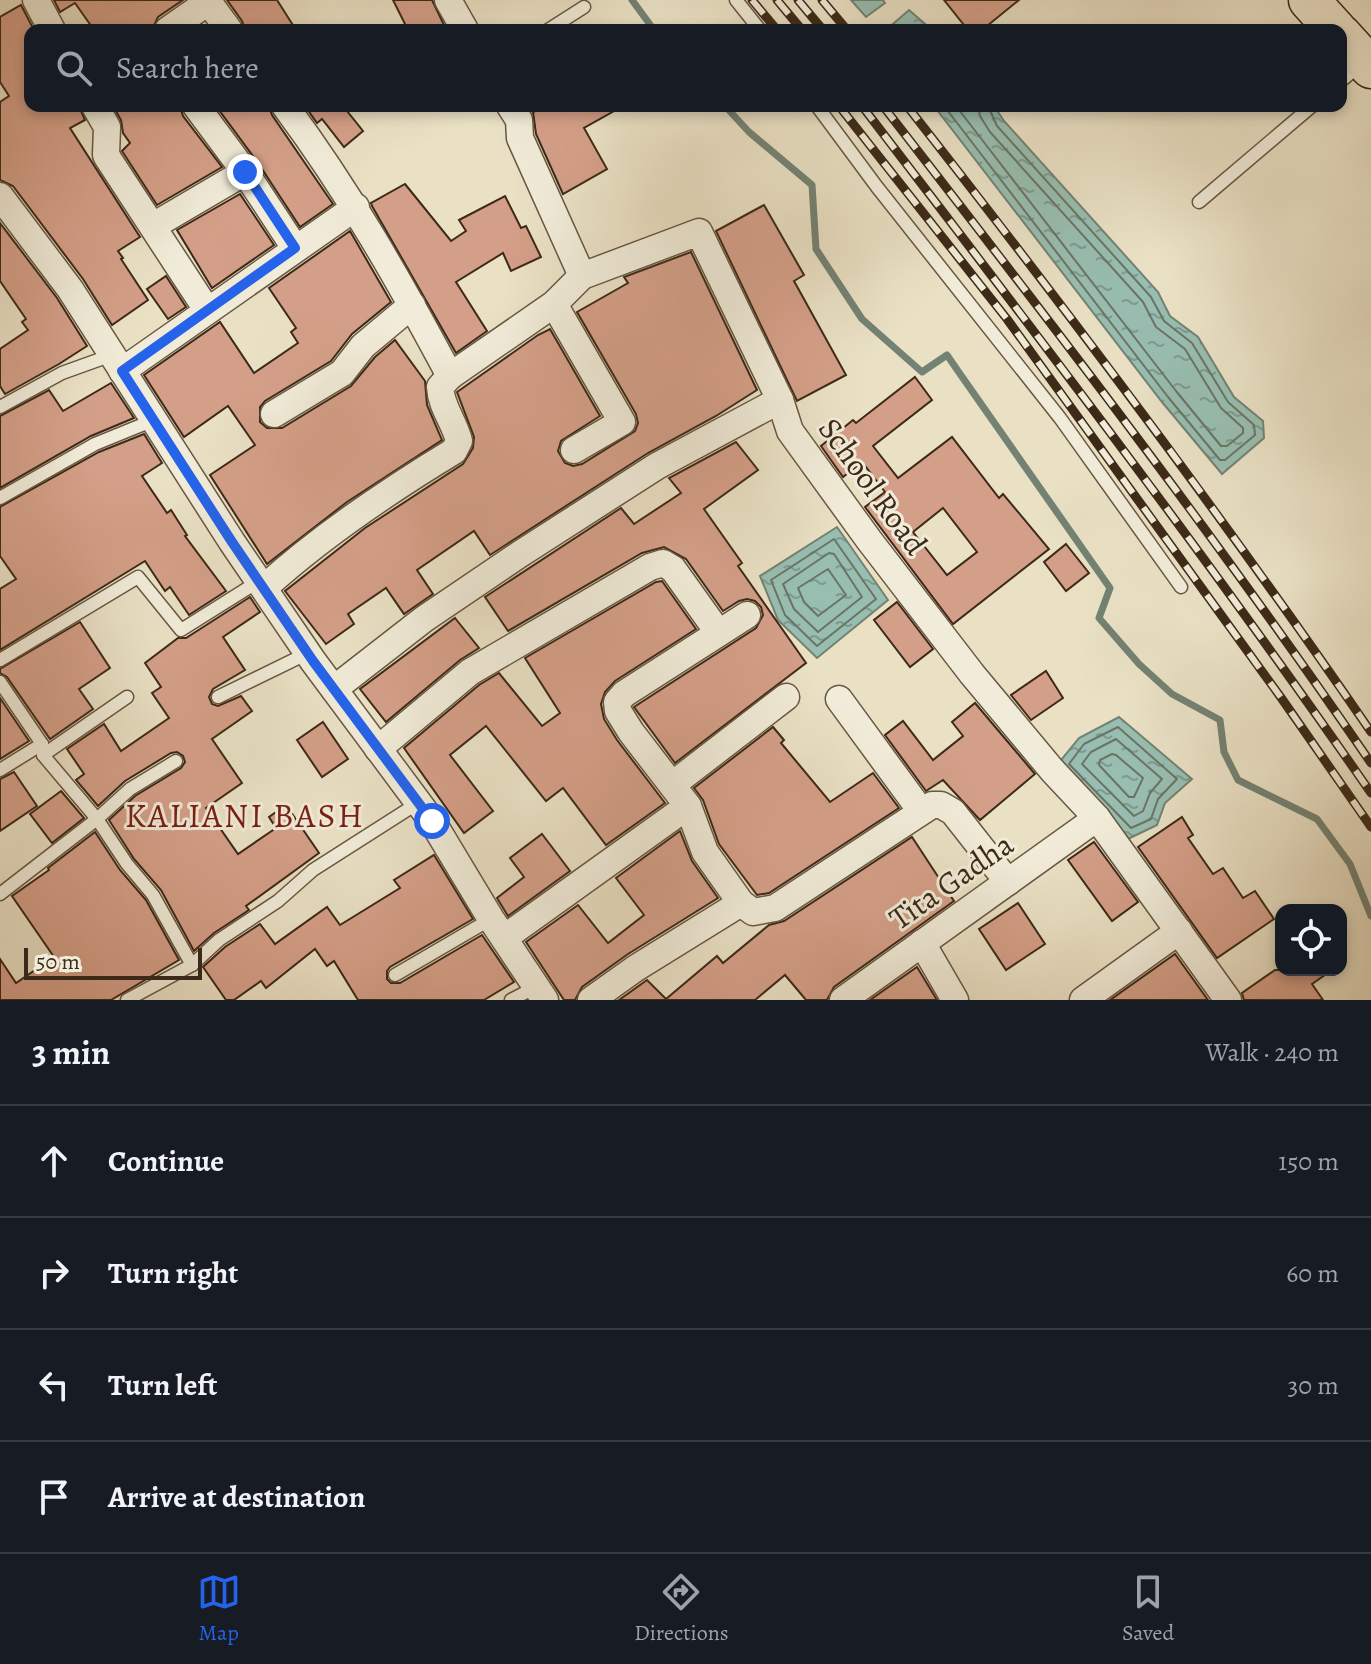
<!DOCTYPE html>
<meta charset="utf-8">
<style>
:root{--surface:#171b24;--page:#242831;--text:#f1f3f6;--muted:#9ea1a6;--line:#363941;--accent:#2563eb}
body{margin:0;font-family:Alegreya,serif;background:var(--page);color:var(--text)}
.controls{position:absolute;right:24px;bottom:24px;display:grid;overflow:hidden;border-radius:16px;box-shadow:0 4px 12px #0003}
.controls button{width:72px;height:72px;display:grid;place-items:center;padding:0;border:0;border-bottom:2px solid var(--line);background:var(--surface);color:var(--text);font:40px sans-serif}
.scale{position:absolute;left:24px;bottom:20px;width:178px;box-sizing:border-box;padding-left:8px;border:4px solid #3c2917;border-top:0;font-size:22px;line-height:28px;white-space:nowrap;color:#3c2917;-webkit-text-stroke:6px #f1ecd9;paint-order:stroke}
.stop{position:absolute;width:24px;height:24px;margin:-18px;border:6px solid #2563eb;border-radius:50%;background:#fff}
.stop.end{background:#2563eb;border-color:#fff;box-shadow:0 2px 8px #0008}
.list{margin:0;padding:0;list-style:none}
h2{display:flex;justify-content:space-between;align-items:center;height:104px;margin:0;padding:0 32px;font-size:34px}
h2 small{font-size:26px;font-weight:400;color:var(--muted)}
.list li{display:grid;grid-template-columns:52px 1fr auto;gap:24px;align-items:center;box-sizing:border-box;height:112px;padding:0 32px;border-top:2px solid var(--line)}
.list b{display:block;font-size:30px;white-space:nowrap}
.list em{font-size:26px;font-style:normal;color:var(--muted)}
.icon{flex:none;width:44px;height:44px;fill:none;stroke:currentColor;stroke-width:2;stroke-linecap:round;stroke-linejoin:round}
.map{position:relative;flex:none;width:1371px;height:1000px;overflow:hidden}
.search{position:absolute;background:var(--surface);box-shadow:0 4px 12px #0003;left:24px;right:24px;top:24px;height:88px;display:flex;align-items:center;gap:20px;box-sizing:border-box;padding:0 28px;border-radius:16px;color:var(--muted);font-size:30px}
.sheet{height:552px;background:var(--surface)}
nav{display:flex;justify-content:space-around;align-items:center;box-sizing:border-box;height:112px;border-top:2px solid var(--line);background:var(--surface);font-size:22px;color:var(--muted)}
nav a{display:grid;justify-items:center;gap:4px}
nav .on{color:var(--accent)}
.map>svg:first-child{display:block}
.water{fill:url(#water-ripples);stroke:#738273;stroke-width:2}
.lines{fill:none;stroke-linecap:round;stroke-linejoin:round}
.shore{stroke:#6a7464;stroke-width:2}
.stream{stroke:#738273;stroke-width:7}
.building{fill:#d49f88;stroke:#3c2917;stroke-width:2;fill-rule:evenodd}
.lane-casing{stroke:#685742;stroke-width:15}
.street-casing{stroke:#685742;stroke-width:29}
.primary-casing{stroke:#3c2917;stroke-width:43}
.lane{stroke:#f1ecd9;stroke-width:12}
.street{stroke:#f1ecd9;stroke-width:26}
.primary{stroke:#eae1c5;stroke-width:40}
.rail-casing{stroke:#3c2917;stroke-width:9}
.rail{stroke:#f1ecd9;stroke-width:6;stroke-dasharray:18;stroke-linecap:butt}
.route{stroke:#2563eb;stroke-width:10}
.labels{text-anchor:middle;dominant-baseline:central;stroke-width:6;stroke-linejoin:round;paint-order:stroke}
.street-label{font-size:32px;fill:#3c2917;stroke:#f1ecd9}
.neighbourhood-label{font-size:34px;letter-spacing:2px;fill:#7a1f14;stroke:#f1ecd9}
</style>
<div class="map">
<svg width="1371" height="1000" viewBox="0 0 1371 1000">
<defs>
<pattern id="water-ripples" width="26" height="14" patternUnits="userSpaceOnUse" patternTransform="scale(2)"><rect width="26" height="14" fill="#98beb1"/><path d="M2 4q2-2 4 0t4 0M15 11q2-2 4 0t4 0" fill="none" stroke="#7d9a8f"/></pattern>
</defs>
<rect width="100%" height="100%" fill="#eae1c5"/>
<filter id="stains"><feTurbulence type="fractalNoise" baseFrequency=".0025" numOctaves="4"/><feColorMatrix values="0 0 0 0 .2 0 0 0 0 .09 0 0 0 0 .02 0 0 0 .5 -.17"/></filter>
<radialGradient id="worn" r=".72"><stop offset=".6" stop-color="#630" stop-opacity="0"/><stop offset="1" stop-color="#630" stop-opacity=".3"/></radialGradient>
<g class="water">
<path d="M851 0H883L885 3 866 17Z"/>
<path d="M909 10 932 30H886Z"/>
<path d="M934 106H994L1004 121 1158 292 1170 316 1198 337 1234 397 1263 421 1264 438 1222 474 1162 402Z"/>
<path d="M837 527 888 600 817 658 778 620 760 576Z"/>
<path d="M1119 717 1192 779 1165 803 1157 825 1128 839 1057 765 1079 738Z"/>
</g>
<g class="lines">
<g class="shore">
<path d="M944 106 1168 397 1220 460H1225L1255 435 1254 425 1228 402 1192 343 1164 321 1151 297 997 126 988 106"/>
<path d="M956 106 1176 391 1221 446H1227L1243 433V428L1221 408 1185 349 1156 327 1143 302 990 132 980 116 978 106"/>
<path d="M834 539 876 599 817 646 785 615 771 580Z"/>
<path d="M829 553 834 554 862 597 818 632 794 609 783 584Z"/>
<path d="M828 569 846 595 818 616 804 602 798 588Z"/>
<path d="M1118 727 1177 779 1158 799 1151 819 1131 828 1069 764 1084 744Z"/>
<path d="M1116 739 1162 779 1150 793 1143 811 1134 816 1082 764 1091 752Z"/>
<path d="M1112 754 1116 755 1143 778 1134 797H1129L1099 765 1100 760Z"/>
</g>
<g class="stream">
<path d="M632 0 654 30"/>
<path d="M725 106 749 132 812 185 816 249 862 319 922 372 947 355 958 371 1110 588 1099 618 1139 664 1172 694 1220 720 1224 752 1238 780 1317 819 1350 864 1371 916"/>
</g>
</g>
<g class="building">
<path d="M54 0H183L158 17 152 30H94L75 3 60 12Z"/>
<path d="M227 0H277L296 30H245L242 21Z"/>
<path d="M393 0H432L445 27 440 30H408Z"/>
<path d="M944 0H1019L982 30H968Z"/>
<path d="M21 5 34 30H30V106H79L85 120 70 128 140 237 118 251 123 258 121 259 148 300 112 325 83 279 13 186 0 180V102L9 96 0 82V17Z"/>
<path d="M113 106H180L183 116 222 167 157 205 122 151 130 143 123 133 121 120Z"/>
<path d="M216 106H269L272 115 333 204 300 227 258 163Z"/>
<path d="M305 106H343L363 131 344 147 322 119 317 123Z"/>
<path d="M545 106H623L584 128 607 169 563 194 536 134 533 112Z"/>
<path d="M405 184 451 241 466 231 459 220 505 196 521 228 526 226 541 257 511 271 503 253 456 282 487 331 456 353 372 206 371 203Z"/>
<path d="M240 194 274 245 212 288 177 230Z"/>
<path d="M764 205 804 275 794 281 846 375 797 401 716 231Z"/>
<path d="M0 223 57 298 87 346 59 364 5 394 0 386V349L28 330 22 322 26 319 0 281Z"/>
<path d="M350 231 391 302 352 334 331 361 265 401 260 407V422L267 428H282L351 386 375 357 395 340 425 381 427 405 442 440 347 502 267 564 210 475 255 445 228 406 184 437 144 375 220 322 254 373 298 343 291 332 296 328 269 288Z"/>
<path d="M691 252 757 390 716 416 648 453 490 555 474 531 417 570 433 594 404 614 386 588 348 614 354 624 326 644 285 591 365 528 463 464 473 448 474 437 457 392 538 335 550 329 600 416 561 441 558 451 565 463 573 466 582 464 635 431 638 423 636 414 577 312 628 283 624 277Z"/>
<path d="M166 276 186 307 168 319 147 289Z"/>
<path d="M915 377 932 400 873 446 898 478 952 437 999 498 1003 494 1049 549 953 624 865 507 885 492 862 462 843 477 821 446 853 420 856 423ZM943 508 977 552 947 575 913 532Z"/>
<path d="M111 383 134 418 91 436 0 488V416L49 390 63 411Z"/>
<path d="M144 434 162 463 142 476 167 513 171 510 187 535 185 536 226 591 189 615 170 587 165 591 145 561 0 650V589L16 579 0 556V507L99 452Z"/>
<path d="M736 442 758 470 704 509 742 563 738 566 806 663 675 763 634 707 756 628 763 615 761 607 755 601 747 599 739 601 723 611 686 559 664 547 642 553 508 631 485 597 621 508 634 524 681 493 669 478Z"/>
<path d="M1066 544 1089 573 1066 591 1044 562Z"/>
<path d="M662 581 696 629 615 681 605 692 601 704 604 719 617 740 665 803 606 845 563 788 546 801 486 726 450 755 493 811 464 833 404 748 479 685 499 673 542 726 560 713 525 658 656 582Z"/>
<path d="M250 597 260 612 223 637 245 670 213 689 209 697 212 704 218 706 241 696 252 711 212 739 242 783 206 808 238 854 276 828 269 817 286 805 319 853 246 906 249 910 214 933 194 951 161 890 134 859 109 820 135 796 181 768 185 762 183 756 177 752 171 753 125 781 98 806 76 780 84 774 67 749 104 724 121 751 169 718 152 693 161 687 145 663 178 638H186Z"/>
<path d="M897 602 933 649 910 667 874 620Z"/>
<path d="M455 618 479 648 460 660 386 722 360 689Z"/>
<path d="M80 622 110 668 79 689 93 709 50 739 7 677 0 673V669Z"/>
<path d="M1046 671 1063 698 1031 720 1011 695Z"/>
<path d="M0 698 29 741 0 759Z"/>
<path d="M975 703 1035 774 980 820 943 780 926 791 885 735 903 721 933 760 963 736 952 722Z"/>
<path d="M323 722 348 759 322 777 297 740Z"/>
<path d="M773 727 784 740 781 743 830 802 873 773 899 808 769 893 757 895 719 844 703 800 694 788Z"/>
<path d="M14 772 37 806 0 831V779Z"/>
<path d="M61 791 84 818 52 843 30 814Z"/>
<path d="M1182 817 1193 835 1188 838 1213 874 1223 868 1243 898 1255 891 1274 919 1217 958 1138 847Z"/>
<path d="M680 831 692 861 718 898 628 954 582 987 575 1000H564L526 942 578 905 608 943 644 915 616 878Z"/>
<path d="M95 832 120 870 146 900 179 960 111 1000H0V959L16 983 54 957 12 896 49 870 48 868Z"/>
<path d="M542 834 570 871 508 916 497 898 524 877 510 858Z"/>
<path d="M912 837 954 901 834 987 827 1000H806L785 975 755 1000H619L647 980 666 999 717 956 723 963 769 925 784 921Z"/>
<path d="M1094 842 1138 902 1112 921 1068 860Z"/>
<path d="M434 855 473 919 390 967 387 971V979L391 983H400L482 935 514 982 484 1000H358L334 961 327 966 315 949 266 988 261 981 234 1000H226L203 967 225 947 260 924 275 944 327 907 340 925 400 888 394 880Z"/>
<path d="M1018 903 1045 944 1006 970 979 929Z"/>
<path d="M1175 954 1208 1000H1110Z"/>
<path d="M917 967 937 1000H870Z"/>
<path d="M1275 970H1332L1312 984 1323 1000H1244L1242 993Z"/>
</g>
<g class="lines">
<g class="lane-casing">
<g id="lane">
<path d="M736 0 760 30"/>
<path d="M548 30 584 7"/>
<path d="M1341 81 1360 65"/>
<path d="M817 106 877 187 1060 418 1181 587"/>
<path d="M1199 202 1312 106"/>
<path d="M0 407 62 373 112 355"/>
<path d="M0 498 95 444 154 420"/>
<path d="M0 660 138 577 181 630 259 581"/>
<path d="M0 682 42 744 43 755 97 819 127 864 153 895 192 965"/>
<path d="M218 697 308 653"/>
<path d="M43 755 127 697"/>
<path d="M0 770 42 744"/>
<path d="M0 894 97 819 130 789 176 761"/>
<path d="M395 975 491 919"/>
<path d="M127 1000 192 965 219 940 278 901 313 870 418 803"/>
<path d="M511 1000 536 987"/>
</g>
</g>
<g class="street-casing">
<g id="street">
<path d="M36 0 52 30"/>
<path d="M207 0 229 30"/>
<path d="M448 0 465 30"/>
<path d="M168 30 208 2"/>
<path d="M95 106 107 127 106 155 109 160 207 310"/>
<path d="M196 106 245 172"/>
<path d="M285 106C349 192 400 282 450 376"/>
<path d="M510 106 519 120 520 138 582 276"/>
<path d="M0 196 70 289 232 542 313 661 432 821 491 919 545 1000"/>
<path d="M153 226 245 172 295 248"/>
<path d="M554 304 622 422 574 450"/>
<path d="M122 371 356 207"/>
<path d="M274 414 342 373 363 346 412 305"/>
<path d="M264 588C321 536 388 491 454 451L459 441C454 421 441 407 440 387L450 376 554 304 582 276 699 232 780 400 790 431 869 540 972 674 1052 770 1097 818 1228 1000"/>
<path d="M747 615 624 694 617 702 618 711 631 732 688 806 705 852 741 903 753 912 775 908 932 805H941L953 812 1008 882"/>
<path d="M334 689 424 619 520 554 657 466 780 400"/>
<path d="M839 699 921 811"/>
<path d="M378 749 470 672 650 567 663 563 673 569 718 632"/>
<path d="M672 785 786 697"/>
<path d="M504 938 688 806"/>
<path d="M922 943 955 1000"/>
<path d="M591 1000 636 968 741 903"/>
<path d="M843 1000 1097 818"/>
<path d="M1083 1000 1179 931"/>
</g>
</g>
<g class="primary-casing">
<g id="primary">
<path d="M1309 0 1336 30"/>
<path d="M1341 35 1371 68"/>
</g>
</g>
<use href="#lane" class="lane"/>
<use href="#street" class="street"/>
<use href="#primary" class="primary"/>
<g class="rail-casing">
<g id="rail">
<path d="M752 0 777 30"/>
<path d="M777 0 802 30"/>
<path d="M798 0 823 30"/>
<path d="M822 0 847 30"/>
<path d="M839 106 1007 319 1282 699 1371 827"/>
<path d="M862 106C1035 332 1209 559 1371 793"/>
<path d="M883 106C1050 321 1217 538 1371 763"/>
<path d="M907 106C1067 310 1224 518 1371 732"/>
</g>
</g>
<use href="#rail" class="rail"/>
</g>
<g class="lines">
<path class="route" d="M245 172 295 248 122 371 232 542 313 661 432 821"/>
</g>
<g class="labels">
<g class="street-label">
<text transform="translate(873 486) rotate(54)">School Road</text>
<text transform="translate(951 881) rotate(-35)">Tita Gadha</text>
</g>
<g class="neighbourhood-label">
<text x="245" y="815">KALIANI BASH</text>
</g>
</g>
<rect width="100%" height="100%" filter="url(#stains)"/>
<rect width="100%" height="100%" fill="url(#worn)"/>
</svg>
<div class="controls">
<button><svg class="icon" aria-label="locate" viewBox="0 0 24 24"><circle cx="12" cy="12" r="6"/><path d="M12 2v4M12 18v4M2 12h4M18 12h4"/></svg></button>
</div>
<div class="scale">50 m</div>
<div class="stop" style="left:432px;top:821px"></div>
<div class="stop end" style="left:245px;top:172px"></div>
<div class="search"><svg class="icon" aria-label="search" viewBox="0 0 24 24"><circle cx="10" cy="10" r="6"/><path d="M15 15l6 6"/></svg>Search here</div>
</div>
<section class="sheet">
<h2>3 min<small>Walk · 240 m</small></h2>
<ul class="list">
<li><svg class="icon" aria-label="ahead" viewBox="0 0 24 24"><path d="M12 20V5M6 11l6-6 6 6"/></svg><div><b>Continue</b></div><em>150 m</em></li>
<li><svg class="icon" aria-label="right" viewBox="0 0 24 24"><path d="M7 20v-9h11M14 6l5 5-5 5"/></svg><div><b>Turn right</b></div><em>60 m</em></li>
<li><svg class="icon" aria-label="left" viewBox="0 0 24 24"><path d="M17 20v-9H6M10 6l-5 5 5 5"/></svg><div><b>Turn left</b></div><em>30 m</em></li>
<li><svg class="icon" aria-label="arrive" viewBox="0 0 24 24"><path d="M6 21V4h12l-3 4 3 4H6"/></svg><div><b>Arrive at destination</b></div></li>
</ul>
</section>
<nav>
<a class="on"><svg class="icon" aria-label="map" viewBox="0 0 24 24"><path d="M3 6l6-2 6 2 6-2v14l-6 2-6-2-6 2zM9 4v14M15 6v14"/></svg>Map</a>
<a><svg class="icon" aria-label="directions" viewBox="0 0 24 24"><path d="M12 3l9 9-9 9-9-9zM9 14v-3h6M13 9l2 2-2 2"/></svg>Directions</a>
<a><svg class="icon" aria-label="saved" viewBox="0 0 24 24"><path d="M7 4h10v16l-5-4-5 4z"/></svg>Saved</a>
</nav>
